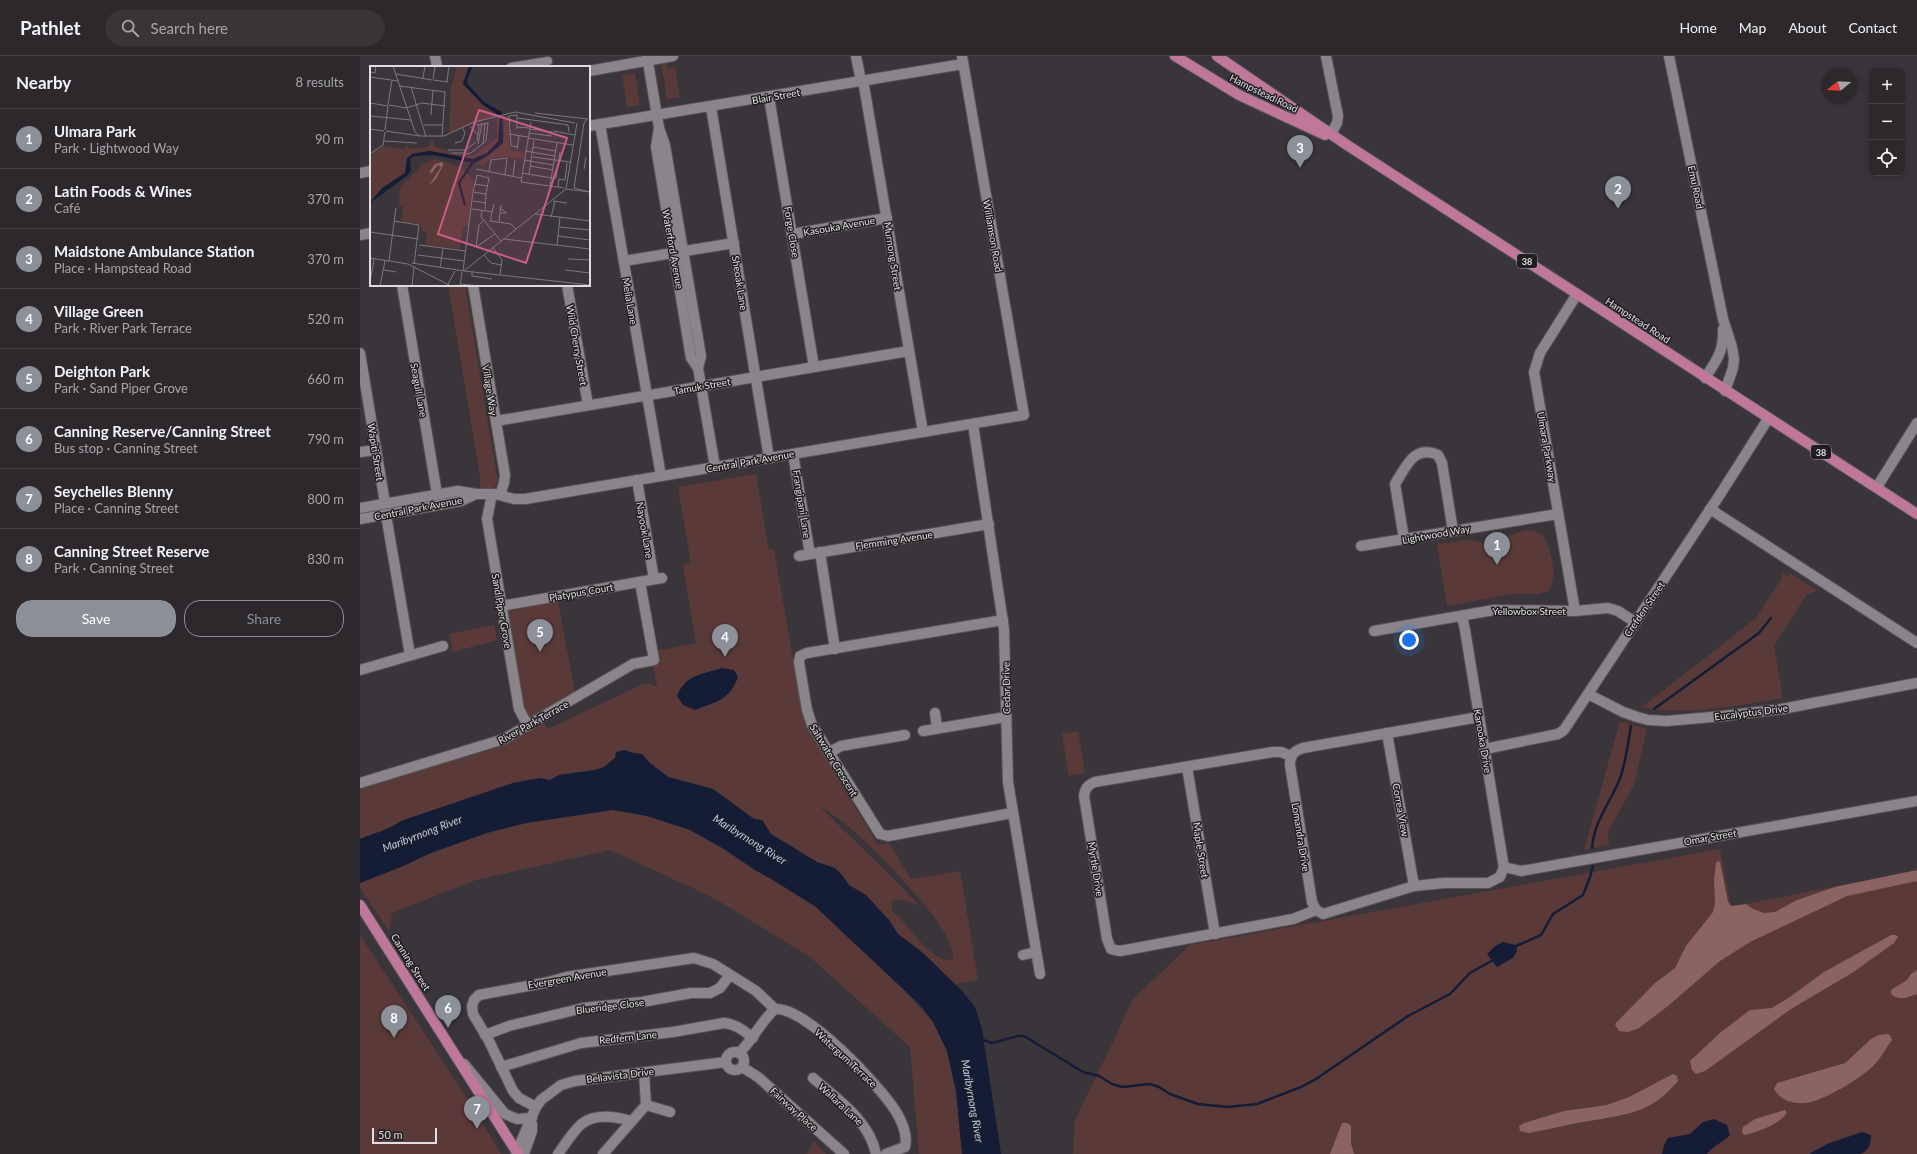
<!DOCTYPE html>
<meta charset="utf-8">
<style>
:root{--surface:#2c282c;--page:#383438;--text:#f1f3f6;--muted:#a6a6a9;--line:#484448;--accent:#8c9099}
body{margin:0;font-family:Lato,sans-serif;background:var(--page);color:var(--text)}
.controls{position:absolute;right:12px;top:12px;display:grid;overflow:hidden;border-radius:8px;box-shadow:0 2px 6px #0003}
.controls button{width:36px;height:36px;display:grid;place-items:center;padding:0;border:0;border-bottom:1px solid var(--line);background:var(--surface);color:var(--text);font:20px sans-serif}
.compass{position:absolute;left:1461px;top:12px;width:36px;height:36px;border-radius:50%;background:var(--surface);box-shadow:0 2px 6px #0003;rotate:252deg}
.scale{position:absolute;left:12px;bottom:10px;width:65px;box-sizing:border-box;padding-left:4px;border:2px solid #e0dde0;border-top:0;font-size:11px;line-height:14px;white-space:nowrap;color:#e0dde0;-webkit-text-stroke:3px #201e20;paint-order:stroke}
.you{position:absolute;left:1049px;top:584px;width:14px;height:14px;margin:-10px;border:3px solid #fff;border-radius:50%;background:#1a73e8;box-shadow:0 0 0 6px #1a73e833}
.badge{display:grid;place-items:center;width:26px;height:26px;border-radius:50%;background:var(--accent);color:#fff;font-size:13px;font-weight:700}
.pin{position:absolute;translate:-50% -33px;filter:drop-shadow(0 1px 2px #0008)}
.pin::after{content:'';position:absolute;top:21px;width:14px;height:12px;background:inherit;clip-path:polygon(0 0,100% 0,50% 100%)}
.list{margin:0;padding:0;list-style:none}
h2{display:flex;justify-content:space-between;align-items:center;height:52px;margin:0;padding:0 16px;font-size:17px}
h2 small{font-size:13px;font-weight:400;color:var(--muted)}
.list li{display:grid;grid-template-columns:26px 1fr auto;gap:12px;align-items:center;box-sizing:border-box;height:60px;padding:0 16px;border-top:1px solid var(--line)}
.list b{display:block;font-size:15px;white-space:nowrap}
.list p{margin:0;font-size:13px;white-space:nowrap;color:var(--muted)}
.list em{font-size:13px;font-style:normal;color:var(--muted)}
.actions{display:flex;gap:8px;padding:12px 16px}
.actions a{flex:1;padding:9px 0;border:1px solid var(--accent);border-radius:16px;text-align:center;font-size:14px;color:var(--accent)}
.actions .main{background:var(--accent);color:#fff}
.icon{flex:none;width:22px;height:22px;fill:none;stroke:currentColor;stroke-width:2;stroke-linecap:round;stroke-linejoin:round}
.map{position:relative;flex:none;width:1557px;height:1098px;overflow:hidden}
header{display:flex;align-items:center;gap:24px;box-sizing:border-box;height:56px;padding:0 20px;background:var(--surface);border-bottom:1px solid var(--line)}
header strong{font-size:19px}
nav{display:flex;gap:22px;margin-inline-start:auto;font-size:14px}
.search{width:280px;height:36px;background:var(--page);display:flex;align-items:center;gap:10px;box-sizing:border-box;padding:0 14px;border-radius:22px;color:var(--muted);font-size:15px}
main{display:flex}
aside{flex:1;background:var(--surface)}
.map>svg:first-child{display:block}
.green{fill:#593a39;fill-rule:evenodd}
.forest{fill:#8b6362}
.water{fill:#141c36}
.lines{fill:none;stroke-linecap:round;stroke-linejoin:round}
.stream{stroke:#141c36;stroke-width:2.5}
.pedestrian-casing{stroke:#565356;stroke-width:10}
.minor-casing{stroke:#565356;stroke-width:12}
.primary-casing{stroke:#565356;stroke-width:12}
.pedestrian{stroke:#8b858b;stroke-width:8}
.minor{stroke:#8b858b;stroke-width:10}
.primary{stroke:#c0789a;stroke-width:10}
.labels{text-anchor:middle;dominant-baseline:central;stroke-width:3;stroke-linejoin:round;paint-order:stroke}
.shield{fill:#201e20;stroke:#a6a4a6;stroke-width:1}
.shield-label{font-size:9px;font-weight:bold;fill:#e0dde0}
.street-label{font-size:10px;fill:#e0dde0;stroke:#201e20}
.water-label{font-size:11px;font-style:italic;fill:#b9caf7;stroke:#201e20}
.inset-river{fill:none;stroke:#141c36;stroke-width:2}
.inset-road{fill:none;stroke:#7c787c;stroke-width:1}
.view{fill:#cc5d8a;fill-opacity:0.15;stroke:#cc5d8a;stroke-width:2}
.inset-edge{fill:none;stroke:#e0dde0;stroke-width:2}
</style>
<header>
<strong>Pathlet</strong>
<div class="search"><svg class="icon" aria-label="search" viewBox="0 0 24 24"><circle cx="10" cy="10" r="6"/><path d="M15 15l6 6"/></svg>Search here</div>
<nav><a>Home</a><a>Map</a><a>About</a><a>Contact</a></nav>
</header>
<main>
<aside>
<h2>Nearby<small>8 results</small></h2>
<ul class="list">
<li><span class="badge">1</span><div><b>Ulmara Park</b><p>Park · Lightwood Way</p></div><em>90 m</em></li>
<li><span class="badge">2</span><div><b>Latin Foods &amp; Wines</b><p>Café</p></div><em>370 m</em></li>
<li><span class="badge">3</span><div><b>Maidstone Ambulance Station</b><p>Place · Hampstead Road</p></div><em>370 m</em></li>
<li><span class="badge">4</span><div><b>Village Green</b><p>Park · River Park Terrace</p></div><em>520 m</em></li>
<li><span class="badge">5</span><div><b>Deighton Park</b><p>Park · Sand Piper Grove</p></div><em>660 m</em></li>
<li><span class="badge">6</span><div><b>Canning Reserve/Canning Street</b><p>Bus stop · Canning Street</p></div><em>790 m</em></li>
<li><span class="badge">7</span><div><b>Seychelles Blenny</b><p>Place · Canning Street</p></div><em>800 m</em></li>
<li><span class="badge">8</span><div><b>Canning Street Reserve</b><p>Park · Canning Street</p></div><em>830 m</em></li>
</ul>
<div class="actions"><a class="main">Save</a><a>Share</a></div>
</aside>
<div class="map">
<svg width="1557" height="1098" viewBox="0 0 1557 1098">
<rect width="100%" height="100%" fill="#3a353a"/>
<g class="green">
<path d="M306 4 307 13 315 11 320 41 307 43 301 5Z"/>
<path d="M275 17 280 49 267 51 262 19Z"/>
<path d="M88 229H105L138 426 134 432H120V420Z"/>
<path d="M396 418 409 494 414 493 442 656 447 671 518 789 529 787 551 823 600 815 618 924 595 928 563 897 538 878 529 864 489 829 482 819 475 813 457 806 411 778 402 764 394 763 353 733 309 721 290 707 282 698C273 697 266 694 256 696L255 702 244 711 235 714 199 719 190 724 179 722 153 727 41 765C29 774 14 777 0 783V731L143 690 184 667 188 673 283 628H291L297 631 293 609 298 608 296 595 336 587 323 509 331 507 318 431ZM459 750C468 756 479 762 487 769 508 787 604 879 592 904 569 906 550 869 533 856L531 850 533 845 539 843 559 849 524 813Z"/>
<path d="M1165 474C1171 475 1177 475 1182 479 1185 481 1186 486 1188 490 1193 505 1197 520 1189 535L1178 538H1154L1087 550 1077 488 1109 484 1128 488Z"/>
<path d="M1421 516 1428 520 1430 517 1458 535 1447 538 1414 590 1423 642C1379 649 1325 661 1282 651L1395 563 1422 522Z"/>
<path d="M198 545 215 637 176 660 169 661 164 654 146 554Z"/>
<path d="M134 569 137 584 93 596 89 578Z"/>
<path d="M1260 665 1287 673 1274 729 1248 776 1249 789 1224 794Z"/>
<path d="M718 675 725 717 709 720 702 678Z"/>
<path d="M253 753 287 760 330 774 364 793 395 814 413 824 456 851 493 887 537 926 573 966 587 995 596 1035 602 1098H559L550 991 450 901 352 841 250 794 116 824 32 857 29 875 0 832V827C43 811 83 790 127 777 168 765 211 760 253 753Z"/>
<path d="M1360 793 1371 851 1557 814V1098H713L715 1064 755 982 772 944 830 889Z"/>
<path d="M0 879 116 1056 141 1098H0Z"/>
<path d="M454 1085 466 1098H447Z"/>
</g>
<g class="forest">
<path d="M1358 805 1360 806 1368 846 1371 850 1386 848 1393 853 1404 857 1415 856 1437 844 1475 831 1557 814V825L1487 840 1390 886 1360 905 1308 950 1279 972 1268 976 1259 975 1255 968 1295 927 1315 912 1326 890 1353 856 1355 848 1354 824 1356 807Z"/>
<path d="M1531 879H1536L1538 881 1534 887 1492 917 1431 953 1345 1015 1336 1018 1332 1014 1330 1005 1361 976 1390 954 1412 952 1430 941 1464 916Z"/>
<path d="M1557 914V938C1548 941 1539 946 1531 938V934L1547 924 1551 918Z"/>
<path d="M1526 978 1530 979 1532 984C1526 992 1521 1002 1514 1009 1505 1020 1460 1047 1445 1047 1433 1048 1420 1044 1414 1033L1417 1027 1485 1007 1511 983 1519 979Z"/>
<path d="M1313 1018 1317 1020 1318 1025C1293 1055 1271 1058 1235 1064 1213 1067 1191 1073 1169 1077L1160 1075 1159 1070 1164 1067 1204 1055 1247 1049 1269 1041Z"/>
<path d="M1425 1054 1427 1057C1418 1069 1398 1076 1384 1079L1382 1076 1383 1071 1395 1063Z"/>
<path d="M982 1067H987L991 1070V1087L994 1098H970Z"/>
</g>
<g class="water">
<path d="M362 612 374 614 378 621C369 645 357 645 335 654L323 649 317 640C326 618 341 619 362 612Z"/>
<path d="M265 694 273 697 282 698 290 707 308 721 353 733 394 763 402 764 411 778 457 806 475 812 482 819 489 829 506 839 529 864 538 878 563 897 602 935 615 951 622 973 641 1098H602L596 1035 587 995 573 966 560 949 456 851 413 824 395 814 364 793 330 774 287 760 253 754 166 767 127 777 68 798 46 809 0 827V783C14 777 29 774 41 765L153 727 180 722 190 724 199 719 235 714 244 711 255 702 256 696Z"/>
<path d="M1143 886 1156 889 1157 895 1153 902 1137 911 1127 898 1135 890Z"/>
<path d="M1354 1063 1367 1069 1370 1079C1361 1088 1355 1088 1347 1098H1302L1304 1089 1308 1082 1330 1078 1343 1066Z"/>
<path d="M1502 1076 1511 1079C1511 1088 1509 1095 1500 1098H1449L1467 1088Z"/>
</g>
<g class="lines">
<g class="stream">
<path d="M1294 653 1399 577 1411 562"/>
<path d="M1232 792C1234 766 1248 750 1258 727 1265 714 1268 686 1271 670"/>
<path d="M1154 891 1181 879 1193 858 1223 839 1230 821 1233 810"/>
<path d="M620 983 632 987 658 980H664L723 1016 739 1020 752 1028 762 1031 790 1028 799 1031 810 1038 838 1048 868 1051 897 1048 941 1031 956 1023 1048 960 1090 938 1110 917 1135 903"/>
</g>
<g class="pedestrian-casing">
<path id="pedestrian" d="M151 11 188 5"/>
</g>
<g class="minor-casing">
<g id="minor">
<path d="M75 0 77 11"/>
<path d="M287 0 299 72 305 89 341 300 338 312 355 411"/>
<path d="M496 0 501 25"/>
<path d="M966 0 978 60 977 67 971 78"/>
<path d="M1309 0 1363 263 1372 291 1374 303 1373 312 1365 335"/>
<path d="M229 15 313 0"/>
<path d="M503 24 563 376"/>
<path d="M409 41 454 311"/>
<path d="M351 51 409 402"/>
<path d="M240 68 301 420"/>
<path d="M229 70 603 8"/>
<path d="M299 72 296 91 331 302 338 312"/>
<path d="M0 117 11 115"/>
<path d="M432 178 527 162"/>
<path d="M0 179 11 177"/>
<path d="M264 205 374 187"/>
<path d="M42 229 77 438"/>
<path d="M113 229 145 419 144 427 140 439"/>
<path d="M207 229 228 349"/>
<path d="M0 297 25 447"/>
<path d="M1345 322C1357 304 1364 295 1363 273"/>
<path d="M136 365 549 295"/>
<path d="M613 368 644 573 648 726 680 918"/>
<path d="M0 396 16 394"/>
<path d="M433 398 450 498"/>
<path d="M277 424 294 523"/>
<path d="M1517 431 1557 367"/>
<path d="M132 438 127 463 159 653 168 670"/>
<path d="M0 452 98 435 116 438H135L154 443H165L664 359 602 0"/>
<path d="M1350 453 1557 587"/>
<path d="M26 459 50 599"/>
<path d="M0 463 101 445 116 438"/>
<path d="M1044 483 1035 428C1046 411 1054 388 1078 399L1082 407 1093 475"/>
<path d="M1001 490 1198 458"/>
<path d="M460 496 475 593"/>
<path d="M439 500 629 468"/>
<path d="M141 550 302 522"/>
<path d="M1215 555 1174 316 1180 297 1217 238"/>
<path d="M1102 560 1105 574 1143 806 1144 811 1140 821 1128 827H1084L1054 830 963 858 956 854 952 846 930 709C930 699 934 695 943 692L1119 661"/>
<path d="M643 564 447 597 440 600 439 606 447 654 452 669 520 778 528 780 652 757"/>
<path d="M1014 575 1134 554 1215 555 1248 552 1258 555 1275 566"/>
<path d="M0 614 83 590"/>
<path d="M1228 638 1263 656 1277 661 1288 664 1307 665 1363 660 1422 653 1557 627"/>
<path d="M575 657 577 672"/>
<path d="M563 675 646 661"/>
<path d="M1027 677 1054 830"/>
<path d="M1125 693 1198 678 1204 674 1361 437 1408 363"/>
<path d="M470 696 481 690 545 679"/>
<path d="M931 700 921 696H913L735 726C728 729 725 732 724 740L747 883 751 893 760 895 933 863 956 854"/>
<path d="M827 711 855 878"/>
<path d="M0 727 144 683 273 608 294 604 280 526"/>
<path d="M1144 811 1161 815 1557 745"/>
<path d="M663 899 676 896"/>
<path d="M415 953C446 951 518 1028 535 1054 542 1065 548 1078 545 1091L526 1098"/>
<path d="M125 979 149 970 223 952 282 946 331 937H350L360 932 370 919"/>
<circle cx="375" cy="1005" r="9"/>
<path d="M379 997C393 984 401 965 415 953"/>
<path d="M104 1008 145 1058 157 1063 172 1062"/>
<path d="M141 1011 221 987 313 976 364 967C376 968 384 975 393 982"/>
<path d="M382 1011 398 1021 484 1098"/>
<path d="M453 1022C478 1044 509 1064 516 1098"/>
<path d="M286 1049 310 1056"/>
<path d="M176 1051 159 1042 153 1035 129 985 113 958 112 950 114 944 119 939 189 926 206 921 334 902 353 908 396 935 415 953"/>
<path d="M157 1095 176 1051 181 1044 201 1029 215 1025 366 1006"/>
<path d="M164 1098 172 1075V1068"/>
<path d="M198 1098C204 1090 215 1072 223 1067 237 1057 257 1061 271 1065"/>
<path d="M243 1098 286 1049 284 1016"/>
</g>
</g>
<g class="primary-casing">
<g id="primary">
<path d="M815 0 879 39 965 79"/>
<path d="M857 0 987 89 1557 458"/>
<path d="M0 849 158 1098"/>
</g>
</g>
<use href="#pedestrian" class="pedestrian"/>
<use href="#minor" class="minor"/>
<use href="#primary" class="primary"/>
</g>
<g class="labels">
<g class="shield">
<rect x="1157" y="198" width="20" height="14" rx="3"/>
<rect x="1451" y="389" width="20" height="14" rx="3"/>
</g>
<g class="shield-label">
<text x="1167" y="205">38</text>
<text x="1461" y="396">38</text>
</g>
<g class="street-label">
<text transform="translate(904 37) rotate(26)">Hampstead Road</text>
<text transform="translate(416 40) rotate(-10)">Blair Street</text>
<text transform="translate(1336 131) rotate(78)">Emu Road</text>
<text transform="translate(479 170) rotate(-10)">Kasouka Avenue</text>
<text transform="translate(432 176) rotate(81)">Forge Close</text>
<text transform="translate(633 180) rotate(80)">Williamson Road</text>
<text transform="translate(313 193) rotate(80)">Waterford Avenue</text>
<text transform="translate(533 200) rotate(81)">Murnong Street</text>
<text transform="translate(380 227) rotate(81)">Sheoak Lane</text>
<text transform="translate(270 245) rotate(80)">Melia Lane</text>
<text transform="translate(1278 264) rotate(33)">Hampstead Road</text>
<text transform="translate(217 289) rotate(80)">Wild Cherry Street</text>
<text transform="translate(342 330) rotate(-10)">Tamuk Street</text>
<text transform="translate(59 334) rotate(80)">Seagull Lane</text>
<text transform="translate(130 334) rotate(81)">Village Way</text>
<text transform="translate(1187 391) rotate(80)">Ulmara Parkway</text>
<text transform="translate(16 396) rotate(81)">Wapiti Street</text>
<text transform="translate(390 405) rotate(-10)">Central Park Avenue</text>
<text transform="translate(442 448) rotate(81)">Frangipani Lane</text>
<text transform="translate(58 452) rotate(-11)">Central Park Avenue</text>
<text transform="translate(285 474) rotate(80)">Nayook Lane</text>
<text transform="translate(1076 478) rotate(-10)">Lightwood Way</text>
<text transform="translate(534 484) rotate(-9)">Flemming Avenue</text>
<text transform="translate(221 536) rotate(-10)">Platypus Court</text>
<text transform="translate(1284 553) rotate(-56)">Crefden Street</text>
<text transform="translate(142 555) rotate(80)">Sand Piper Grove</text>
<text x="1169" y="555">Yellowbox Street</text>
<text transform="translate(646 632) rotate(-91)">Cedar Drive</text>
<text transform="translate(1391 656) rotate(-7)">Eucalyptus Drive</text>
<text transform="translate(173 666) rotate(-29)">River Park Terrace</text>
<text transform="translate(1123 685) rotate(80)">Kanooka Drive</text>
<text transform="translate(474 704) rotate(59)">Saltwater Crescent</text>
<text transform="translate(1041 754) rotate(80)">Correa View</text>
<text transform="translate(941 781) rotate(81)">Lomandra Drive</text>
<text transform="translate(1350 781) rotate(-10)">Omar Street</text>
<text transform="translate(841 794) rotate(81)">Maple Street</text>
<text transform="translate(736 813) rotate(81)">Myrtle Drive</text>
<text transform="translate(51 906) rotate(58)">Canning Street</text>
<text transform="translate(207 922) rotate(-10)">Evergreen Avenue</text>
<text transform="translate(250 950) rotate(-7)">Blueridge Close</text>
<text transform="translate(268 981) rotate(-6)">Redfern Lane</text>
<text transform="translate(486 1002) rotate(43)">Watergum Terrace</text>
<text transform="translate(260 1019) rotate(-7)">Bellavista Drive</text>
<text transform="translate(481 1048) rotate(43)">Wallara Lane</text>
<text transform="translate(434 1053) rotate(42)">Fairway Place</text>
</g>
<g class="water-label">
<text transform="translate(62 777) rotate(-21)">Maribyrnong River</text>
<text transform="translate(390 783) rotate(32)">Maribyrnong River</text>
<text transform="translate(613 1045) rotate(80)">Maribyrnong River</text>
</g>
</g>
<g transform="translate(10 10)">
<rect width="220" height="220" fill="#3a353a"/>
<path d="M87 0H99L93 14 94 19 113 39 129 49 79 67 81 21ZM130 50V73L117 87 102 93 60 85 42 88 37 92V104L34 109 14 121 0 135V90L13 80 35 83 38 77V83L58 81 62 73 64 74V81L103 90 127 72V53ZM134 50H138L139 79 141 84 154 86 153 93 131 90 117 95 116 99 107 98 134 75ZM66 93 93 102 104 115 98 160H93L90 183 55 179 57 166 51 165V158L31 155 33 141 29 139 30 121 53 98Z" fill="#593a39"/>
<path d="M73 96V99L66 113 59 119 71 101 68 99 61 108 60 105 65 98Z" fill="#8b6362"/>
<path d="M99 0H103L97 14 98 18 114 36 132 46 133 77 119 89 105 97 63 89 44 90 40 93 41 104 38 109 0 137 12 122 35 107 37 93 42 88 60 85 103 93 117 87 128 75 130 50 113 39 93 18Z" fill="#141c36"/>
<path class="inset-river" d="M95 139 89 117 103 96"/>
<path class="inset-road" d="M23 0 45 66 50 70H74L104 56 145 46 205 57M0 6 5 7 6 0M26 8 62 14M0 11 28 15M53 12 55 0M63 13 65 0M63 14 78 16M77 15 79 0M30 20 75 26 72 70M41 21 56 71M0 37 18 40M18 39 22 14M19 39 36 42 52 37 75 40M165 47 218 53M61 49 63 24M0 50 41 54M148 52 198 59 199 66M217 53 214 57 204 122 220 126M161 56 151 116 194 122M54 59H73M100 60 108 69M147 61 159 62M0 63 14 65M147 63V49L139 50 141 80 147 81M160 63 182 66M15 64 18 40M16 65 50 70M183 65 205 69M159 67 182 70M139 68 158 71M158 72 203 79M14 75 47 77M107 75 109 61 107 58M85 77 92 75 95 67 92 61M108 78 112 57M113 78 115 57M163 81 186 85M147 83 149 69M78 84H95L106 76M95 84 96 88 101 87 116 75 118 57 108 59M155 85 185 90M82 87H95M0 88 13 79 15 66M163 91 200 96M154 94 183 99M160 100 183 104M106 103 151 112M214 103 216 91M119 105 121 94 137 92 135 109M152 107 182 112M159 108 164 74M143 110 145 94M182 112H186L190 86M195 114 197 97M104 118 118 120M180 120 187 77M188 121 189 113 195 114M196 123 220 126M196 123 207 57M103 126 107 109 119 112 116 128M103 135 116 137M183 135 197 137M102 143 123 146M112 144 111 151 131 175M130 147H137L131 143M165 148 220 155M181 151 185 135M114 154 109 159 106 181 125 168M24 155 49 159 44 198M121 155 141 158 146 163M120 156 124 138M129 156 131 139M189 161 220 164M0 166 48 173M188 170 220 174M134 173 220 183M49 179 96 185M187 179 190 151M123 182 132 194 130 209M48 189 94 195M114 189 121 197 132 199M0 192 38 198 81 220M198 193 220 194M19 195 26 142M42 197 94 205 196 123M70 202 73 182M14 204 26 206M195 204 220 207M93 205 103 126 116 128 115 144M94 205 220 219M102 206V210L122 213M0 216 4 193M91 218 109 220M10 220 15 195M42 220 44 201M77 220 85 205M90 220 92 206"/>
<path class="view" d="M109 44 197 72 156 197 68 168Z"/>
<rect width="220" height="220" class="inset-edge"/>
</g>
</svg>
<div class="controls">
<button>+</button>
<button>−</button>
<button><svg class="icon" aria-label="locate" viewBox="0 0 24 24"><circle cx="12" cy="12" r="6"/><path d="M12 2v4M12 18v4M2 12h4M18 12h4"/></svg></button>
</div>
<svg class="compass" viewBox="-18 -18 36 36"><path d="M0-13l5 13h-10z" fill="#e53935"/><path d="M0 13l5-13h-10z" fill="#a6a6a9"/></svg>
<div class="scale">50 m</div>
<div class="you"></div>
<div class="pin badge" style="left:1137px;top:509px">1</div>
<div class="pin badge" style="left:1258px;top:153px">2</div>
<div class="pin badge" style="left:940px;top:112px">3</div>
<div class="pin badge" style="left:365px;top:601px">4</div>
<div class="pin badge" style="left:180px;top:596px">5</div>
<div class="pin badge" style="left:88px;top:972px">6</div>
<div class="pin badge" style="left:117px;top:1073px">7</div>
<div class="pin badge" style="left:34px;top:982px">8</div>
</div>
</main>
